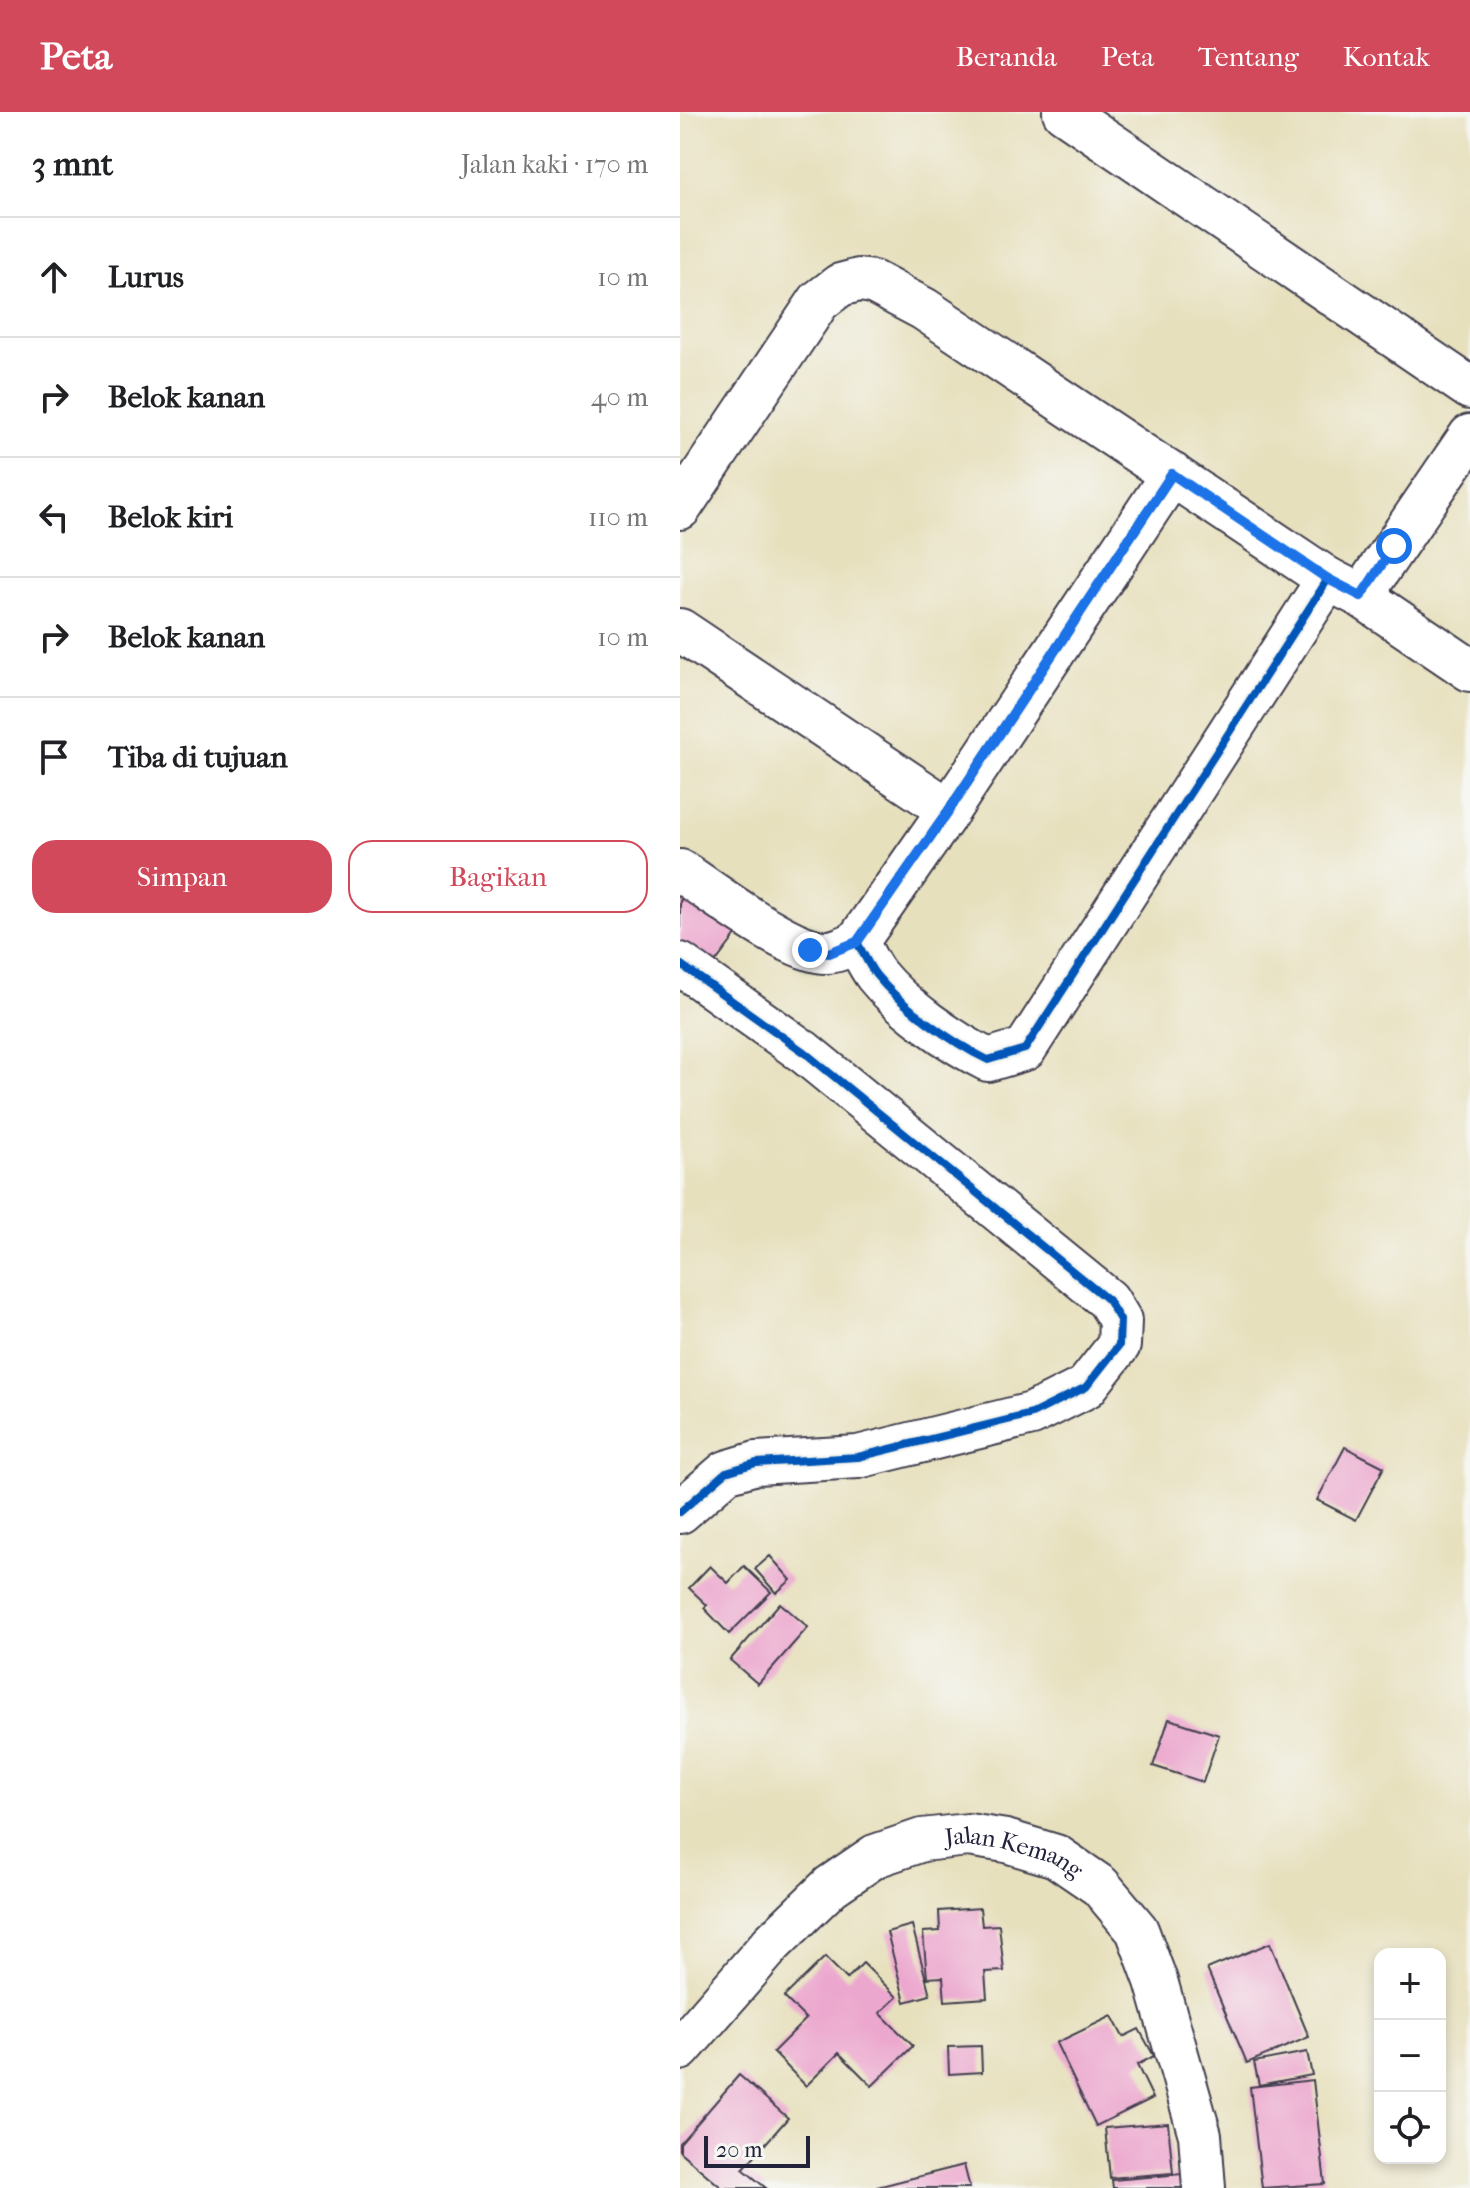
<!DOCTYPE html>
<html lang="id">
<meta charset="utf-8">
<style>
:root{--surface:#fff;--page:#f2f2f2;--text:#202124;--muted:#757577;--line:#e0e0e0;--accent:#d1495b}
body{margin:0;font-family:"IM FELL French Canon",serif;background:var(--page);color:var(--text)}
.controls{position:absolute;right:24px;bottom:24px;display:grid;overflow:hidden;border-radius:16px;box-shadow:0 4px 12px #0003}
.controls button{width:72px;height:72px;display:grid;place-items:center;padding:0;border:0;border-bottom:2px solid var(--line);background:var(--surface);color:var(--text);font:40px sans-serif}
.scale{position:absolute;left:24px;bottom:20px;width:106px;box-sizing:border-box;padding-left:8px;border:4px solid #22223b;border-top:0;font-size:22px;line-height:28px;white-space:nowrap;color:#22223b;-webkit-text-stroke:6px #f6f6f2;paint-order:stroke}
.stop{position:absolute;width:24px;height:24px;margin:-18px;border:6px solid #1a73e8;border-radius:50%;background:#fff}
.stop.end{background:#1a73e8;border-color:#fff;box-shadow:0 2px 8px #0008}
.list{margin:0;padding:0;list-style:none}
h2{display:flex;justify-content:space-between;align-items:center;height:104px;margin:0;padding:0 32px;font-size:34px}
h2 small{font-size:26px;font-weight:400;color:var(--muted)}
.list li{display:grid;grid-template-columns:52px 1fr auto;gap:24px;align-items:center;box-sizing:border-box;height:120px;padding:0 32px;border-top:2px solid var(--line)}
.list b{display:block;font-size:30px;white-space:nowrap}
.list em{font-size:26px;font-style:normal;color:var(--muted)}
.actions{display:flex;gap:16px;padding:24px 32px}
.actions a{flex:1;padding:18px 0;border:2px solid var(--accent);border-radius:24px;text-align:center;font-size:28px;color:var(--accent)}
.actions .main{background:var(--accent);color:#fff}
.icon{flex:none;width:44px;height:44px;fill:none;stroke:currentColor;stroke-width:2;stroke-linecap:round;stroke-linejoin:round}
.map{position:relative;flex:none;width:790px;height:2076px;overflow:hidden}
header{display:flex;align-items:center;gap:48px;box-sizing:border-box;height:112px;padding:0 40px;background:var(--accent);color:#fff}
header strong{font-size:38px}
nav{display:flex;gap:44px;margin-inline-start:auto;font-size:28px}
main{display:flex}
aside{flex:1;background:var(--surface)}
.map>svg:first-child{display:block}
.building{fill:#eca7ce}
.lines{fill:none;stroke-linecap:round;stroke-linejoin:round}
.minor-casing{stroke:#403e4e;stroke-width:46}
.minor{stroke:#fff;stroke-width:42}
.cycleway-casing{stroke:#f6f6f2;stroke-width:13}
.cycleway{stroke:#0057b8;stroke-width:8}
.route{stroke:#1a73e8;stroke-width:10}
.labels{text-anchor:middle;dominant-baseline:central;stroke-width:6;stroke-linejoin:round;paint-order:stroke}
.street-label{font-size:24px;fill:#22223b;stroke:#f6f6f2}
</style>
<header>
<strong>Peta</strong>
<nav><a>Beranda</a><a>Peta</a><a>Tentang</a><a>Kontak</a></nav>
</header>
<main>
<aside>
<h2>3 mnt<small>Jalan kaki · 170 m</small></h2>
<ul class="list">
<li><svg class="icon" aria-label="ahead" viewBox="0 0 24 24"><path d="M12 20V5M6 11l6-6 6 6"/></svg><div><b>Lurus</b></div><em>10 m</em></li>
<li><svg class="icon" aria-label="right" viewBox="0 0 24 24"><path d="M7 20v-9h11M14 6l5 5-5 5"/></svg><div><b>Belok kanan</b></div><em>40 m</em></li>
<li><svg class="icon" aria-label="left" viewBox="0 0 24 24"><path d="M17 20v-9H6M10 6l-5 5 5 5"/></svg><div><b>Belok kiri</b></div><em>110 m</em></li>
<li><svg class="icon" aria-label="right" viewBox="0 0 24 24"><path d="M7 20v-9h11M14 6l5 5-5 5"/></svg><div><b>Belok kanan</b></div><em>10 m</em></li>
<li><svg class="icon" aria-label="arrive" viewBox="0 0 24 24"><path d="M6 21V4h12l-3 4 3 4H6"/></svg><div><b>Tiba di tujuan</b></div></li>
</ul>
<div class="actions"><a class="main">Simpan</a><a>Bagikan</a></div>
</aside>
<div class="map">
<svg width="790" height="2076" viewBox="0 0 790 2076">
<rect width="100%" height="100%" fill="#f6f6f2"/>
<filter id="ink" filterUnits="userSpaceOnUse"><feTurbulence type="fractalNoise" baseFrequency=".0125" numOctaves="2"/><feDisplacementMap in="SourceGraphic" scale="16" xChannelSelector="R" yChannelSelector="G"/><feConvolveMatrix kernelMatrix="1 2 1 2 8 2 1 2 1" color-interpolation-filters="sRGB"/></filter>
<filter id="wash" filterUnits="userSpaceOnUse"><feTurbulence type="fractalNoise" baseFrequency=".006" numOctaves="4" result="noise"/><feDisplacementMap in="SourceGraphic" scale="32" xChannelSelector="R" yChannelSelector="G"/><feGaussianBlur stdDeviation="1.8" result="paint"/><feColorMatrix in="noise" values="0 0 0 0 0 0 0 0 0 0 0 0 0 0 0 0 0 1.4 0 .05"/><feComposite in="paint" operator="in"/></filter>
<g filter="url(#wash)">
<rect width="100%" height="100%" fill="#e7e0bd"/>
<g id="blocks">
<g class="building">
<path d="M7 781 59 819 25 864 0 846V789Z"/>
<path d="M665 1335 704 1355 676 1408 637 1388Z"/>
<path d="M90 1444 111 1468 96 1481 75 1457Z"/>
<path d="M30 1454 48 1471 64 1454 91 1480 49 1522 24 1496 27 1493 9 1476Z"/>
<path d="M100 1491 128 1515 78 1572 50 1548Z"/>
<path d="M489 1607 539 1623 523 1670 473 1654Z"/>
<path d="M300 1796 302 1814 319 1813 324 1859 305 1860 307 1886 265 1889 263 1865 247 1866 243 1820 260 1819 259 1799Z"/>
<path d="M232 1813 250 1883 225 1890 207 1820Z"/>
<path d="M590 1831 629 1925 567 1951 527 1857Z"/>
<path d="M145 1845 167 1867 183 1851 217 1885 200 1901 233 1934 192 1974 159 1941 126 1974 93 1940 126 1907 104 1885Z"/>
<path d="M432 1904 443 1925 459 1917 474 1944 457 1953 473 1986 416 2014 376 1931Z"/>
<path d="M301 1934 302 1960 269 1962 268 1935Z"/>
<path d="M627 1940 632 1963 579 1973 574 1950Z"/>
<path d="M59 1963 108 2006 63 2057 86 2076H42L0 2040V2031Z"/>
<path d="M633 1968 645 2072 582 2076 570 1975Z"/>
<path d="M488 2011 493 2061 430 2066 425 2016Z"/>
<path d="M284 2053 290 2076H197V2075Z"/>
<path d="M502 2062 503 2076H433L432 2068Z"/>
</g>
</g>
</g>
<g filter="url(#ink)">
<use href="#blocks" fill-opacity="0" stroke="#403e4e" stroke-width="2"/>
<g class="lines">
<g class="minor-casing">
<g id="minor">
<path d="M384 0 790 276"/>
<path d="M492 362 269 698 177 830C183 841 189 854 196 863 222 895 271 930 308 948L345 937 648 467"/>
<path d="M0 396 139 189 160 173 179 168 193 170 244 197 648 467 681 484 790 558"/>
<path d="M681 484 790 324"/>
<path d="M0 518 269 698"/>
<path d="M0 759C33 780 111 841 147 840 156 840 168 834 177 830"/>
<path d="M0 852 124 940 428 1188 440 1208 439 1233 406 1275 352 1302 178 1345 76 1351 46 1360 0 1400"/>
<path id="s1" d="M0 1937 92 1831 151 1774 195 1744 242 1728 288 1723 326 1729 376 1744 420 1774 457 1818 476 1869 520 2023 524 2076"/>
</g>
</g>
<use href="#minor" class="minor"/>
<g class="cycleway-casing">
<g id="cycleway">
<path d="M492 362 269 698 177 830C183 841 189 854 196 863 222 895 271 930 308 948L345 937 648 467"/>
<path d="M0 852 124 940 428 1188 440 1208 439 1233 406 1275 352 1302 178 1345 76 1351 46 1360 0 1400"/>
</g>
</g>
<use href="#cycleway" class="cycleway"/>
</g>
</g>
<g class="lines" filter="url(#ink)">
<path class="route" d="M130 838 149 841 177 830 269 698 492 362 648 467 681 484 714 434"/>
</g>
<g class="labels">
<g class="street-label">
<text stroke="none"><textPath href="#s1" startOffset="420">Jalan Kemang</textPath></text>
</g>
</g>
</svg>
<div class="controls">
<button>+</button>
<button>−</button>
<button><svg class="icon" aria-label="locate" viewBox="0 0 24 24"><circle cx="12" cy="12" r="6"/><path d="M12 2v4M12 18v4M2 12h4M18 12h4"/></svg></button>
</div>
<div class="scale">20 m</div>
<div class="stop" style="left:714px;top:434px"></div>
<div class="stop end" style="left:130px;top:838px"></div>
</div>
</main>
